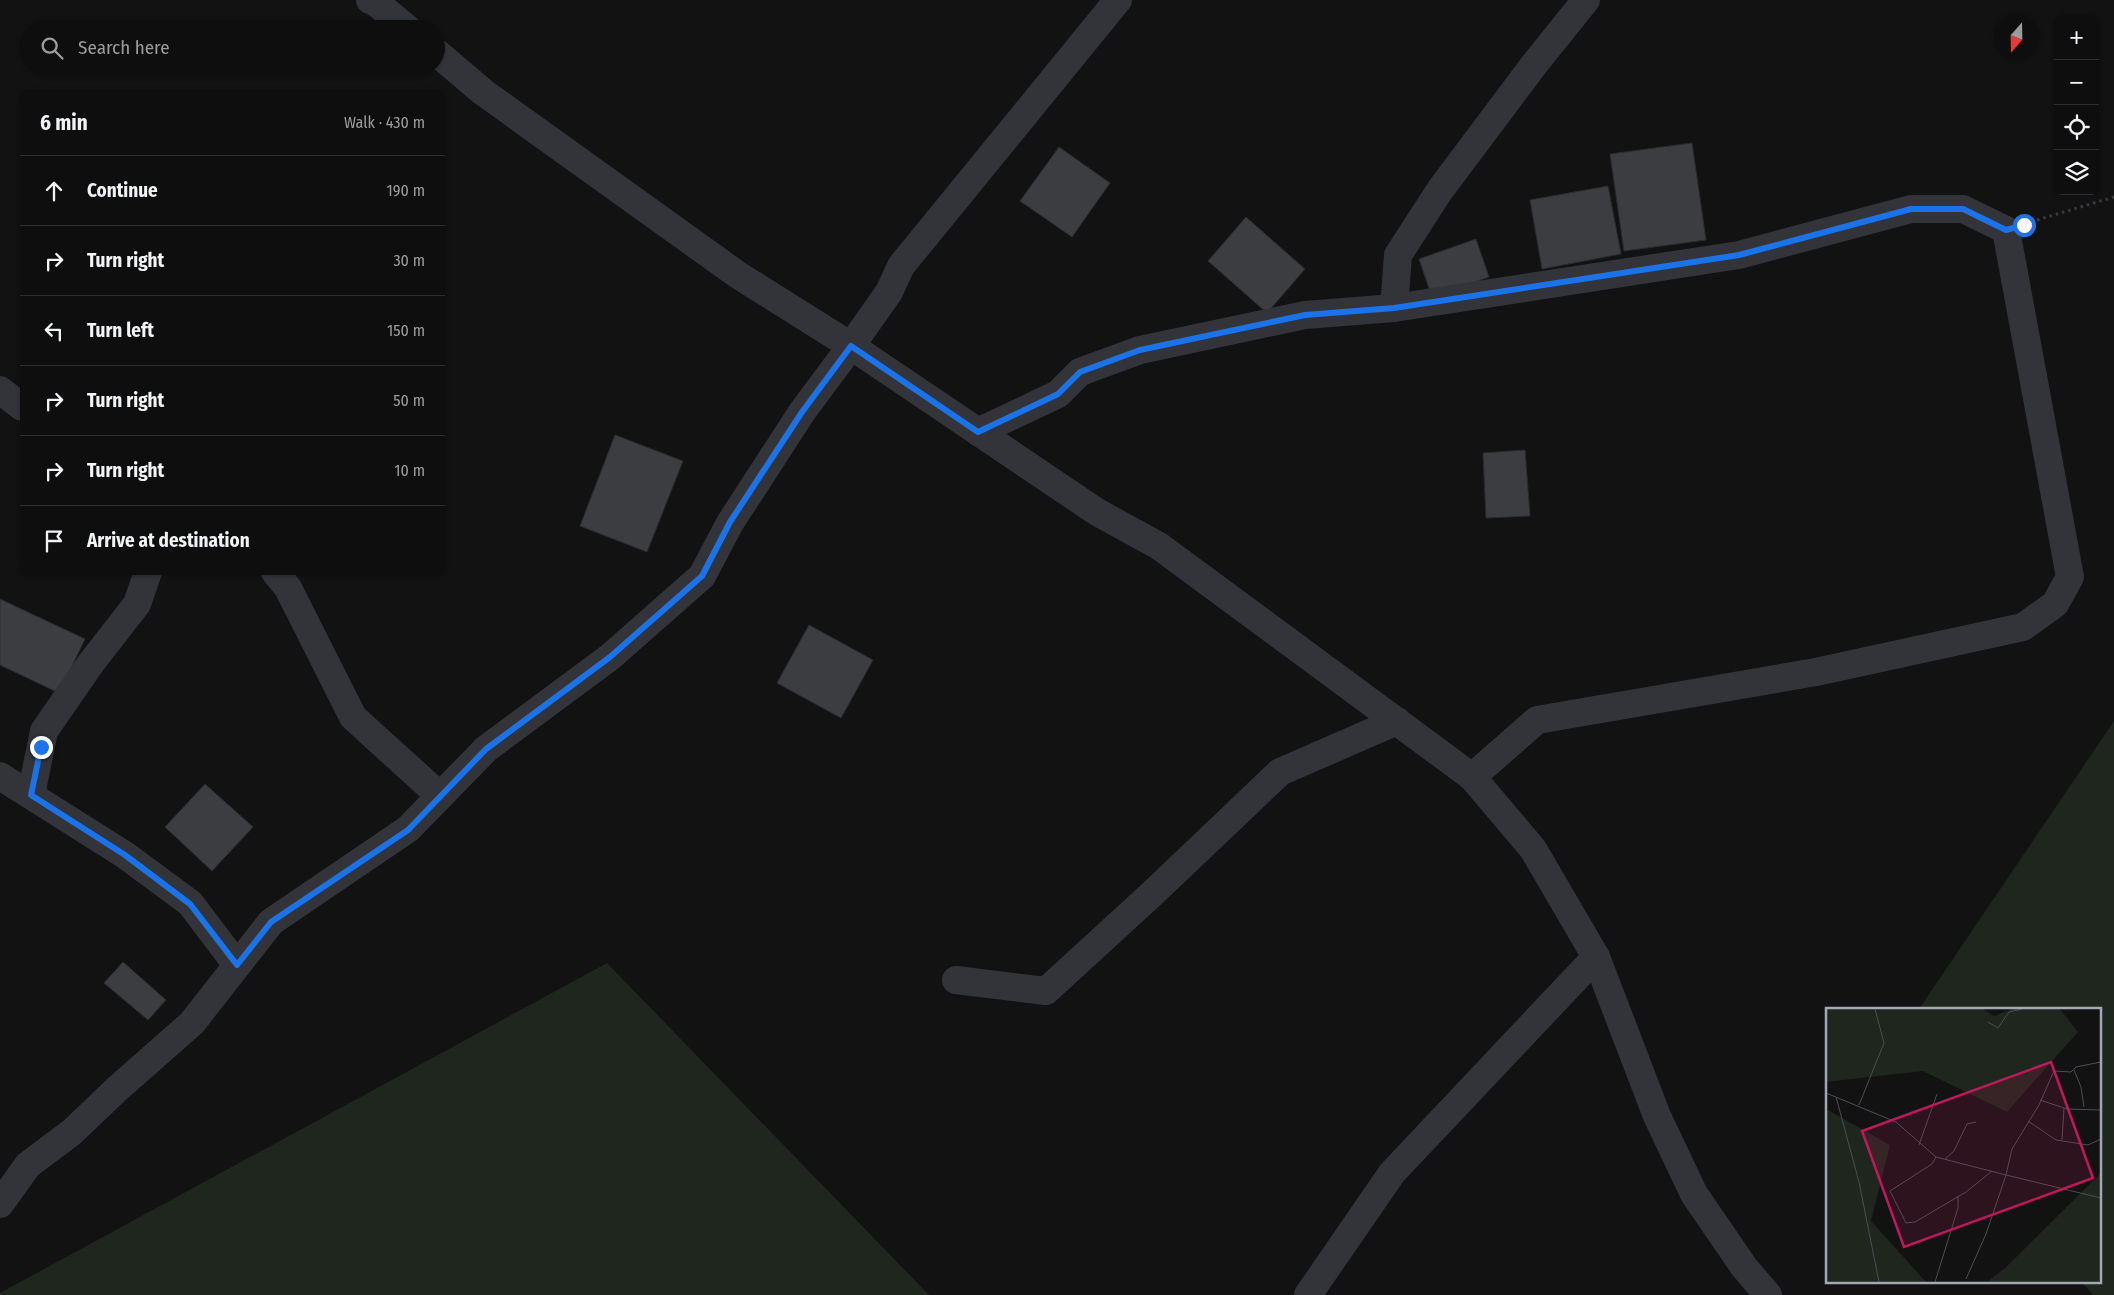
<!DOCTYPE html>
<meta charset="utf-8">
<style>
:root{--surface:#0e0e0e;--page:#1c1c1c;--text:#f1f3f6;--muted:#9b9c9e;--line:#2e2e2e}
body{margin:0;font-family:"Fira Sans Condensed",sans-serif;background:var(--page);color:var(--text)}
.controls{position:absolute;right:15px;top:15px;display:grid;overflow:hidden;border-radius:8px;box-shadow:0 1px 4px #0004}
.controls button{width:45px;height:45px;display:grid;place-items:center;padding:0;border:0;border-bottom:1px solid var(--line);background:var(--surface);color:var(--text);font:25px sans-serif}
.compass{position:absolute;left:1994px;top:15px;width:45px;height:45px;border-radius:50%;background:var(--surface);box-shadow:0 1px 4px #0004;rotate:200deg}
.stop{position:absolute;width:15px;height:15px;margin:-11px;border:4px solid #1a73e8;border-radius:50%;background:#fff}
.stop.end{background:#1a73e8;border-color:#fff;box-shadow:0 1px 5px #0008}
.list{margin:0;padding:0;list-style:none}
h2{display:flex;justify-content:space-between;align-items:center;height:65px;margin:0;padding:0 20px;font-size:21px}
h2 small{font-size:16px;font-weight:400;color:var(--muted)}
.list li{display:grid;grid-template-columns:32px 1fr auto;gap:15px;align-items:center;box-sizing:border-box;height:70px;padding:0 20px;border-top:1px solid var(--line)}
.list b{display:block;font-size:19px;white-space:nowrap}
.list em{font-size:16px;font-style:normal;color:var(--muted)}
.icon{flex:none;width:28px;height:28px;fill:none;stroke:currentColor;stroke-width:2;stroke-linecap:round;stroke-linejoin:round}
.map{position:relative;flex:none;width:2114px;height:1295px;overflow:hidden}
.search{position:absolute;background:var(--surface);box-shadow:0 1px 4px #0004;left:20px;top:20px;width:425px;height:55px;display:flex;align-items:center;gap:12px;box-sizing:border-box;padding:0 18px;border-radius:28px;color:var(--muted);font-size:19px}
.panel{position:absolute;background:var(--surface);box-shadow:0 1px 4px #0004;left:20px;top:90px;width:425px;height:485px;border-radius:8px}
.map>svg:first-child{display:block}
.green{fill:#1e261e}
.building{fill:#3c3d41;stroke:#2c2c30}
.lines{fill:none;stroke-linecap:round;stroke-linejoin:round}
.path{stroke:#383b40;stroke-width:3;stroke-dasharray:2.5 4;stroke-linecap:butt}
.street{stroke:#323439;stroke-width:28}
.route{stroke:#1a73e8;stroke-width:6}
.inset-road{fill:none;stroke:#4c4e54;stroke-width:1}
.view{fill:#c2185b;fill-opacity:0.15;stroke:#c2185b;stroke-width:2.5}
.inset-edge{fill:none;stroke:#a2a9b5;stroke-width:2.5}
</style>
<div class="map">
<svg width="2114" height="1295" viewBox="0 0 2114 1295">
<rect width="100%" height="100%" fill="#121213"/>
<g class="green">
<path d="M2114 721V1295H2093L2081 1281H2100V1009H1919Z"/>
<path d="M607 963 929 1295H0V1293Z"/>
</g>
<g class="building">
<path d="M1692 143 1706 240 1624 251 1610 154Z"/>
<path d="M1059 147 1110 183 1072 237 1020 201Z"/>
<path d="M1608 186 1621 254 1542 269 1530 200Z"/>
<path d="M1246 217 1305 269 1267 313 1208 261Z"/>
<path d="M1476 239 1489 277 1432 297 1419 259Z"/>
<path d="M615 435 683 461 647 552 580 526Z"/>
<path d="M1525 450 1530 516 1486 518 1483 453Z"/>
<path d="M0 599 85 639 59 693 0 665Z"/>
<path d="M809 625 873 660 841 718 777 683Z"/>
<path d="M205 784 253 827 212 871 165 827Z"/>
<path d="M123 962 166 1000 148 1020 104 983Z"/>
</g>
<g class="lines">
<path class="path" d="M2037 220 2114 197"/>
<g class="street">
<path d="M370 0 375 2 408 29"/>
<path d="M1118 0 901 266 889 292 851 346 1097 512 1159 546 1472 777 1533 849 1596 957 1657 1116 1694 1194 1744 1267 1768 1295"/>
<path d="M1394 308 1398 255 1440 190 1533 66 1586 0"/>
<path d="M0 390 22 407"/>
<path d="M978 432 1058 394 1080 372 1140 350 1305 315 1394 308 1739 255 1911 209H1963L2006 230 2070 577 2055 604 2023 627 1816 672 1537 720 1472 777"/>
<path d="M275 572 288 588 353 717 440 796"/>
<path d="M0 776 125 855 190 903 237 965"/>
<path d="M31 795 44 731 91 663 137 604 148 572"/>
<path d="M956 980 1046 991 1154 892 1280 772 1397 721"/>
<path d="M0 1204 28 1165 72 1132 117 1089 192 1023 271 922 408 829 486 749 610 657 702 576 730 523 802 412 851 346 738 275 483 92 436 52"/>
<path d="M1308 1295 1392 1173 1596 957"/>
</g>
</g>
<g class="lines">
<path class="route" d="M41 747 31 795 125 855 190 904 237 965 271 922 408 830 486 749 610 657 702 576 730 522 802 412 851 346 978 432 1058 394 1080 372 1140 350 1305 315 1394 308 1739 255 1911 209H1963L2006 230 2024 225"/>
</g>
<g transform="translate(1826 1008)">
<rect width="275" height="275" fill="#121213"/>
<path d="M0 1H157L168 8 186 1H234L252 24 181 104 97 63 0 74ZM0 101 64 137 45 213 100 274H0ZM275 165V274H161L179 260Z" fill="#1e261e"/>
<path class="inset-road" d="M162 14 172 20 183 4 196 1M275 54 250 59 245 64 228 63 213 97 186 141 180 167 275 190M248 62 255 79 258 99M0 85 70 114 110 149 180 167 160 226 140 271M10 89 33 174 53 274M214 92 241 101 275 102M33 97 58 35 49 1M202 113 230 132 262 137 275 131M236 132 238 100M93 137 111 86M110 149 106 156 64 183 80 215 89 214 140 184 166 163M119 151 128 143 141 116 150 114M109 274 132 200V188"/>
<path class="view" d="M225 54 267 170 78 239 36 123Z"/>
<rect width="275" height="275" class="inset-edge"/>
</g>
</svg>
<div class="controls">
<button>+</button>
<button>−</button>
<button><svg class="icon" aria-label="locate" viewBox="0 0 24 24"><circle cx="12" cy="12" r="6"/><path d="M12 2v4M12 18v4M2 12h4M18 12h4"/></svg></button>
<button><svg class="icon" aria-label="layers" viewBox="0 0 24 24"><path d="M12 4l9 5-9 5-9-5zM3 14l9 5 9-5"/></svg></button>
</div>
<svg class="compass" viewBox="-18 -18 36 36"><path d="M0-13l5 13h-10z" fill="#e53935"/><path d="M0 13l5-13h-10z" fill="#9b9c9e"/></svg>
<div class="stop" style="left:2024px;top:225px"></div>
<div class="stop end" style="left:41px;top:747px"></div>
<div class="search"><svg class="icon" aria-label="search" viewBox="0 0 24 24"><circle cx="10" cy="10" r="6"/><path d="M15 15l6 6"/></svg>Search here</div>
<section class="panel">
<h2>6 min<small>Walk · 430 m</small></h2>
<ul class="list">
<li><svg class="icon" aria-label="ahead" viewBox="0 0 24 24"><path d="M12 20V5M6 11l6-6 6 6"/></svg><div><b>Continue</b></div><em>190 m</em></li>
<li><svg class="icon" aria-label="right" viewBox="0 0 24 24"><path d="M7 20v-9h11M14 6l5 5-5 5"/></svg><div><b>Turn right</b></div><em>30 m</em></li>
<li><svg class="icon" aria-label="left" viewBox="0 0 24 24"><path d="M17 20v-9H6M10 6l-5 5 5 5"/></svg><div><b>Turn left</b></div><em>150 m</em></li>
<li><svg class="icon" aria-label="right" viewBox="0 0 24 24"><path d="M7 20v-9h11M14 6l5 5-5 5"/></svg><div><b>Turn right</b></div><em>50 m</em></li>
<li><svg class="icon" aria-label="right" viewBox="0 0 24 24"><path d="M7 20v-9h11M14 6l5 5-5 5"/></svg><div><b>Turn right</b></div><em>10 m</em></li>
<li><svg class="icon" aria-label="arrive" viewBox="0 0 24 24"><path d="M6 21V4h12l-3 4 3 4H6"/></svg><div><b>Arrive at destination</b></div></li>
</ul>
</section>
</div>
